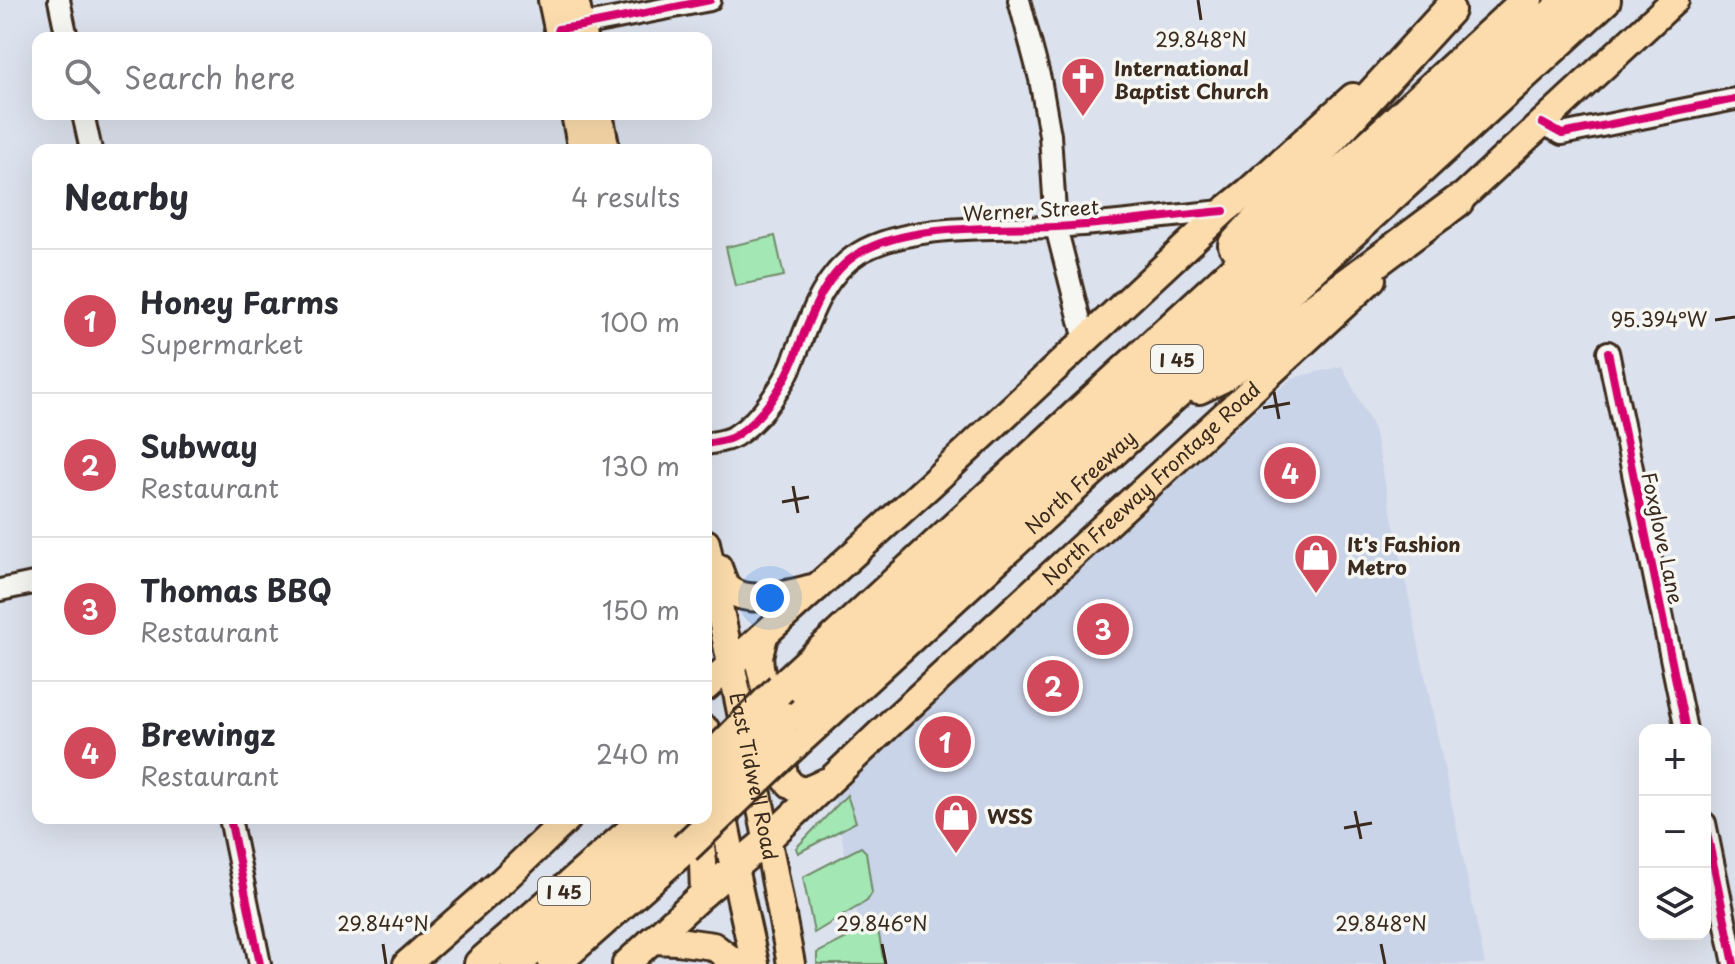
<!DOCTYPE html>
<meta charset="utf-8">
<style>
:root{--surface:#fff;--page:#f7f7f7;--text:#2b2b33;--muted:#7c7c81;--line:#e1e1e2;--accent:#d1495b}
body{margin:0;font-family:"Playpen Sans",sans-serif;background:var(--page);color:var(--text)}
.controls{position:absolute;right:24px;bottom:24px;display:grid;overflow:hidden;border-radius:16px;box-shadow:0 8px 32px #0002}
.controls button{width:72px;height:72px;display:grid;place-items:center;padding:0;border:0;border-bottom:2px solid var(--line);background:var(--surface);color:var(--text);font:40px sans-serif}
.you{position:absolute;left:770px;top:598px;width:28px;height:28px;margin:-20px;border:6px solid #fff;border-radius:50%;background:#1a73e8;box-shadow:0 0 0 12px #1a73e833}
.badge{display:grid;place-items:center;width:52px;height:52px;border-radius:50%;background:var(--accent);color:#fff;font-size:26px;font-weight:700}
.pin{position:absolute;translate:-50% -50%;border:4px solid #fff;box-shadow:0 2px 8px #0006}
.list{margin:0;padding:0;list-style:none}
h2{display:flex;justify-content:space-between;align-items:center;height:104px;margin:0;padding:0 32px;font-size:34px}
h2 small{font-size:26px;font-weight:400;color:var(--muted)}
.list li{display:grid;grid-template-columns:52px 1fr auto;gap:24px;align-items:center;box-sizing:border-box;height:144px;padding:0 32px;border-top:2px solid var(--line)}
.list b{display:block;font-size:30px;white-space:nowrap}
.list p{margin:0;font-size:26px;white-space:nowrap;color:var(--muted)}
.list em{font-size:26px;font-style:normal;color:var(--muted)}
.icon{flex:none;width:44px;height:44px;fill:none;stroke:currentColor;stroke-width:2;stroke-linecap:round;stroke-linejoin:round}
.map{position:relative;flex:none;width:1735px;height:964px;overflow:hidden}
.search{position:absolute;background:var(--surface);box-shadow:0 8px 32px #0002;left:32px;top:32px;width:680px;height:88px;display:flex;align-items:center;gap:20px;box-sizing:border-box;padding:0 28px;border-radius:16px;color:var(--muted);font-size:30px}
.panel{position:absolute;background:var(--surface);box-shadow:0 8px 32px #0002;left:32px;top:144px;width:680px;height:680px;border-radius:16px}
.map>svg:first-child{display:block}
.built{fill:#cad4e9}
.green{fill:#a3e8b4;stroke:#6f8969;stroke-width:2}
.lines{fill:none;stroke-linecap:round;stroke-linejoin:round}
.minor-casing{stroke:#3b2a1e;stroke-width:26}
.major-casing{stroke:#3b2a1e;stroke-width:32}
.highway-casing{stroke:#3b2a1e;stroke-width:36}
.minor{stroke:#f6f6f2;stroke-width:20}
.major{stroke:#fcdcac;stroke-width:26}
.highway{stroke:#fcdcac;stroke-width:30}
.highway-bridge-casing{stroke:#3b2a1e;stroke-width:36;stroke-linecap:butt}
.highway-bridge{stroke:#fcdcac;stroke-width:30}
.cycleway-casing{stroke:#f6f6f2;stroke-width:13}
.cycleway{stroke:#d6006c;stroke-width:8}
.ticks{fill:none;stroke:#3b2a1e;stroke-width:3}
.labels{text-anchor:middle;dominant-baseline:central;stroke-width:7;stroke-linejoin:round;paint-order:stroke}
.shield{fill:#f6f6f2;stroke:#73675e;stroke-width:2}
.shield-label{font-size:18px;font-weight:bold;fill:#3b2a1e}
.poi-label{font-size:20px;font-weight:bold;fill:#3b2a1e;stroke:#f6f6f2;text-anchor:start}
.street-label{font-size:20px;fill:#3b2a1e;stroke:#f6f6f2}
.ticks-label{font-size:20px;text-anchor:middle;fill:#3b2a1e;stroke:#f6f6f2;stroke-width:7;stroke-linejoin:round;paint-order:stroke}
</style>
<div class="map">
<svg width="1735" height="964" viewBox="0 0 1735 964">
<rect width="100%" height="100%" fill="#dce2ed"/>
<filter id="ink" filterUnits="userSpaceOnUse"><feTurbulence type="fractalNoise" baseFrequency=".0125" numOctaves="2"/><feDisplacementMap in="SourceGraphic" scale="16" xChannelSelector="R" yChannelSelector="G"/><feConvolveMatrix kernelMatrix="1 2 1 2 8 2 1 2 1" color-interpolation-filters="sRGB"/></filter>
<g filter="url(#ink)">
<path class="built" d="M1342 366 1374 429 1485 964H867L832 789 1292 378Z"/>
<g class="green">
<path d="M775 236 784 276 735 286 726 247Z"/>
<path d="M847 795 856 822 798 853 796 848Z"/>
<path d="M861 847 866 852 872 893 867 901 814 933 803 877Z"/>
<path d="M872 925 876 926 878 929 884 964H817V953Z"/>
</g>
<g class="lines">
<g class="minor-casing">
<g id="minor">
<path d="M59 0 67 38"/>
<path d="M1019 0 1040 79 1050 135 1056 227 1085 340"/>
<path d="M566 28 710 0"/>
<path d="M83 114 91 150"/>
<path d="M1542 123 1562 134 1735 99"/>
<path d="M1608 352 1686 730"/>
<path d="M706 444C715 442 727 441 735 436 762 419 785 384 796 354 810 318 823 275 859 253 910 223 996 229 1055 227 1111 224 1168 216 1224 211"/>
<path d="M0 590 38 582"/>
<path d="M230 818 260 964"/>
<path d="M1705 823 1734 964"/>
</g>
</g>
<g class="major-casing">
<g id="major">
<path d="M552 0 560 38"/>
<path d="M575 0 583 38"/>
<path d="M575 114 582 150"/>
<path d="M599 114 606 150"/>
<path d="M1443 215 1675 0"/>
<path id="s1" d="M706 543 772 862 791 964"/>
<path d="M718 567C721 574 723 584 729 589 750 607 793 592 817 587"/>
<path d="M764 636 759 656 760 667 785 778C799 796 807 791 825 782"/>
<path d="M706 687 930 485 1224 211 1250 190 1353 97"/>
<path d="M706 730 734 868 755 964"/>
<path d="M697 818 703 862 704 893"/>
<path d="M652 940 677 941 713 946 737 964"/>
<path d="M407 964 503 880 568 818"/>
<path id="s2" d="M626 964 704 893 767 840 893 721 1372 279"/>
</g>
</g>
<g class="highway-casing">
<g id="highway">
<path d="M1234 245 1449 10"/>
<path d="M1199 388 1222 377 1458 201"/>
<path d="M781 688 1527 0"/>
<path d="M786 718 1568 0"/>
<path id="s3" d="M794 744 1605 0"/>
<path d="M480 964 647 818"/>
<path d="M516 964 676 818"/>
<path d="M554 964 685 848"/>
</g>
</g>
<use href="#minor" class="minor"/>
<use href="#major" class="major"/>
<use href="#highway" class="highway"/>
<g class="highway-bridge-casing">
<g id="highway-bridge">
<path d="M706 763 781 688"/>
<path d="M706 791 786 718"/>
<path d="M685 848 794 744"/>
</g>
</g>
<use href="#highway-bridge" class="highway-bridge"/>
<g class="cycleway-casing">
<g id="cycleway">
<path d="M558 29 581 26 710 0"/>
<path d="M1542 123 1562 134 1735 99"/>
<path d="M1608 352 1686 730"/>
<path d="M706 444C715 442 727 441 735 436 762 419 785 384 796 354 810 318 823 275 859 253 910 223 996 229 1055 227 1111 224 1168 216 1224 211"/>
<path d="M230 818 260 964"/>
<path d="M1705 823 1734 964"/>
</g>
</g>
<use href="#cycleway" class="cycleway"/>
</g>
</g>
<path class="ticks" d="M1198 0 1201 20M1715 320 1735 317M1274 392 1279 419M1263 408 1290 403M793 486 798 513M782 502 809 497M1355 811 1361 839M1344 828 1372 823M383 944 386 964M882 944 886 964M1381 944 1385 964"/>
<defs>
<g id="church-pin" transform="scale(2.3)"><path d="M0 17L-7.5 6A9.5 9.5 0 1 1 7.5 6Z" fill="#d1495b" stroke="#f6f6f2"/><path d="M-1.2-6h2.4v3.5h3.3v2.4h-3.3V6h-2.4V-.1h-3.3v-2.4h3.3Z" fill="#fff"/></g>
<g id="shop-pin" transform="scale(2.3)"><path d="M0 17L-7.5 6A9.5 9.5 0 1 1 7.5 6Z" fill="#d1495b" stroke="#f6f6f2"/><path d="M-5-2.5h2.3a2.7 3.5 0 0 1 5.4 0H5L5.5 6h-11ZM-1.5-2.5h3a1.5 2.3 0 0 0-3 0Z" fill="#fff"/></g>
</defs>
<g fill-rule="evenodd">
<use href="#church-pin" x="1083" y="79"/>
<use href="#shop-pin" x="1316" y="556"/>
<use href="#shop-pin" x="956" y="816"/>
</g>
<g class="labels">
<g class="shield">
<rect x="1151" y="345" width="52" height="28" rx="6"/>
<rect x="538" y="877" width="52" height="28" rx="6"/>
</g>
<g class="shield-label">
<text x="1177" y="359">I 45</text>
<text x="564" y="891">I 45</text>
</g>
<g class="poi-label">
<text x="1114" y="68">International<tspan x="1114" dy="23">Baptist Church</tspan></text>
<text x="1347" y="544">It's Fashion<tspan x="1347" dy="23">Metro</tspan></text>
<text x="987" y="816">WSS</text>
</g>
<g class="street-label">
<text transform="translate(1031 210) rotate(-3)">Werner Street</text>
<text stroke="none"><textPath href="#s3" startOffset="388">North Freeway</textPath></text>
<text stroke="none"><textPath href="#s2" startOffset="712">North Freeway Frontage Road</textPath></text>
<text transform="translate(1663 538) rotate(78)">Foxglove Lane</text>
<text stroke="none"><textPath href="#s1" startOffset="238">East Tidwell Road</textPath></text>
</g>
</g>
<g class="ticks-label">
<text x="1201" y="47">29.848°N</text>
<text x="1659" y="327">95.394°W</text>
<text x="383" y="931">29.844°N</text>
<text x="882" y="931">29.846°N</text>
<text x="1381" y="931">29.848°N</text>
</g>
</svg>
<div class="controls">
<button>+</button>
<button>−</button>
<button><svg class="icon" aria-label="layers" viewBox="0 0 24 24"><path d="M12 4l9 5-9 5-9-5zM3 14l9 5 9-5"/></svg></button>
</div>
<div class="you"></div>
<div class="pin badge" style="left:945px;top:742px">1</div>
<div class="pin badge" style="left:1053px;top:686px">2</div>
<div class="pin badge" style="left:1103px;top:629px">3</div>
<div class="pin badge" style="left:1290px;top:473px">4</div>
<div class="search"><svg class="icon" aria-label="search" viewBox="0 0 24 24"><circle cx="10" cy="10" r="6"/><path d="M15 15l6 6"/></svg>Search here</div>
<section class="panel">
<h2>Nearby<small>4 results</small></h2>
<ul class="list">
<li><span class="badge">1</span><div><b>Honey Farms</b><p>Supermarket</p></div><em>100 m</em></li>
<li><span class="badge">2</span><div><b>Subway</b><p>Restaurant</p></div><em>130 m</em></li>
<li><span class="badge">3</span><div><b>Thomas BBQ</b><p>Restaurant</p></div><em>150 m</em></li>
<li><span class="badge">4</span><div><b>Brewingz</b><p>Restaurant</p></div><em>240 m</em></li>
</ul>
</section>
</div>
